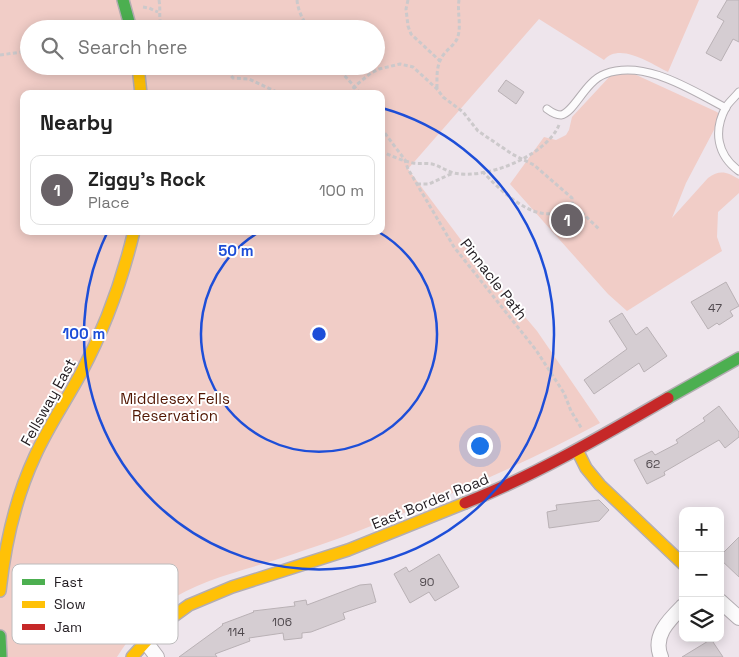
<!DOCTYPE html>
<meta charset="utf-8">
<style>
:root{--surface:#fff;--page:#f6f6f6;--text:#222;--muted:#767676;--line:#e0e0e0;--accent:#696267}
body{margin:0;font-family:"Space Grotesk",sans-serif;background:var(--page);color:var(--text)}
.controls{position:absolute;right:15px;bottom:15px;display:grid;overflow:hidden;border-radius:10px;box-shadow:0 2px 12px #0003}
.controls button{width:45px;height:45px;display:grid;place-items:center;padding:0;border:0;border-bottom:1px solid var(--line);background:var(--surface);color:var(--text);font:25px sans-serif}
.you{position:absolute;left:479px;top:445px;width:18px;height:18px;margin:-12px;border:4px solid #fff;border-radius:50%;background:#1a73e8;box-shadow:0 0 0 8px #1a73e833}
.badge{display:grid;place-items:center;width:32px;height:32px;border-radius:50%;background:var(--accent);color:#fff;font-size:16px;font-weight:700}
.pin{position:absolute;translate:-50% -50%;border:2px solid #fff;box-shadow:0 1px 5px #0006}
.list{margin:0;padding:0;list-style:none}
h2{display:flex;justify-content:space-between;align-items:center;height:65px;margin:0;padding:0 20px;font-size:21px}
h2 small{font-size:16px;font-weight:400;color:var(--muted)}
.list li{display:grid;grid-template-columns:32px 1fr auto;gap:15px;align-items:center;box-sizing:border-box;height:70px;margin:0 10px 10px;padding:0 10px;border:1px solid var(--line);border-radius:10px}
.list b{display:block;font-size:19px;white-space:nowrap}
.list p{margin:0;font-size:16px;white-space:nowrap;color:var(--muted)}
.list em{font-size:16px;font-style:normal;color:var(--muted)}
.icon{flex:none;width:28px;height:28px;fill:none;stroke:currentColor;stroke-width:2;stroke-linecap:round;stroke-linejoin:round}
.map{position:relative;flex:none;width:739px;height:657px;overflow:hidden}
.search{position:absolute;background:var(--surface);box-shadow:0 2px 12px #0003;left:20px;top:20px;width:365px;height:55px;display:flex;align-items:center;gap:12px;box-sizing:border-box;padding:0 18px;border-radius:28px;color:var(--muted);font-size:19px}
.panel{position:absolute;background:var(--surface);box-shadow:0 2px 12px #0003;left:20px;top:90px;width:365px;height:145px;border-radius:10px}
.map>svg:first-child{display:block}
.green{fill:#f1cdc7;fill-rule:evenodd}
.building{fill:#d5cdd2;stroke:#b9b1b5}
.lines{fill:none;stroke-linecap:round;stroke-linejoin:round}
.lane-casing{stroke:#b3adb2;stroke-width:9}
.street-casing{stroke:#b3adb2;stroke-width:16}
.fast-casing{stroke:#b3adb2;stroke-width:14}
.slow-casing{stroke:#b3adb2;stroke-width:14}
.jam-casing{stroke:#b3adb2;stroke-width:14}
.path{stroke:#ccc9cb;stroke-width:3;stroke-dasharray:4 2.5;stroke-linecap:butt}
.lane{stroke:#fcfbfc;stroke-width:7}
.street{stroke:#fcfbfc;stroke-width:14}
.fast{stroke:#4caf50;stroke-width:11}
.slow{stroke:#ffc107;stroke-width:11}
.jam{stroke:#c62828;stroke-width:11}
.ring{fill:none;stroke:#1d4ed8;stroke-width:2.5}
.labels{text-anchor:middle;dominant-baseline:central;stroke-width:4;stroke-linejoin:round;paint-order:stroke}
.number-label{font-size:12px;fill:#50494e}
.street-label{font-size:15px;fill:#211b20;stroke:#fff}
.park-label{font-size:15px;fill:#511602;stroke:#fff}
.key{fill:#fff;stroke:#bcbbbc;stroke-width:1}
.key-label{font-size:14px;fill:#211b20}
.centre{fill:#1d4ed8;stroke:#fff;stroke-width:2.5}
.ring-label{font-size:15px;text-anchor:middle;font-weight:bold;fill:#1d4ed8;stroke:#fff;stroke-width:4;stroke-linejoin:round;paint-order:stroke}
</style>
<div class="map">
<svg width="739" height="657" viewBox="0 0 739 657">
<rect width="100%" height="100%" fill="#eee5ec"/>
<g class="green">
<path d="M0 0H699L668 72C651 64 620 42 604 60L539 19 408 169 470 252 537 331 600 423C525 464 446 497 366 528 334 541 302 551 269 562 233 573 196 582 164 604 144 618 130 637 117 657H0ZM29 29H376V66H29ZM24 94H381V231H24Z"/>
<path d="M632 73 717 112 719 114 715 128 686 183 672 218 708 178C720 169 727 172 739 179V193L718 212 717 237 722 251 627 311 608 294 510 184 544 137 556 140 566 135 569 130 572 117 612 74Z"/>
</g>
<g class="building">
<path d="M727 0H739V42L733 39 721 61 706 53 724 21 717 17Z"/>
<path d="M506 80 524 92 516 104 498 91Z"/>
<path d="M726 282 739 306 730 311 733 316 719 325 717 323 708 329 691 302Z"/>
<path d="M622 313 636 335 647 327 667 356 644 372 639 363 594 394 584 380 627 349 609 321Z"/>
<path d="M719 406 739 432V437L725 448 719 440 664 472 665 475 647 484 634 460 652 451 655 455 678 443 676 440 705 421 703 418Z"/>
<path d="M599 500 609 510 599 521 549 528 547 512 557 510 556 505Z"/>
<path d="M739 537V577L720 559V556Z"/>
<path d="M439 554 459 587 435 601 429 592 410 603 394 574 406 567 409 572Z"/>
<path d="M371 584 376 602 343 613 345 619 311 632 302 633V638L284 640 283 633 249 638 250 641 215 654 217 657H179L223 625 222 624 254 612 253 611 295 606 294 602 306 600 307 605 360 585Z"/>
<path d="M711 639 723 657H682L705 643Z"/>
</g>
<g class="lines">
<g class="lane-casing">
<g id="lane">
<path d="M739 92C735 97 729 102 726 107 713 131 717 155 739 171"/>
<path d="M547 109C551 112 555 115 561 115 574 113 585 81 605 74 645 59 691 90 726 108"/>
</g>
</g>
<g class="street-casing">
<g id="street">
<path d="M720 601 739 618"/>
<path d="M145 641 157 657"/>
<path d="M661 657C652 636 669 620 683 606"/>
</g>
</g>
<g class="fast-casing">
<g id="fast">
<path d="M123 0 131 29"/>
<path d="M668 398 739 358"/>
<path d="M0 636 1 657"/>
</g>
</g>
<g class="slow-casing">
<g id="slow">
<path d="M138 66 141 94"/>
<path d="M577 450 586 468 600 485 683 564"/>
<path d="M0 591C5 544 15 499 35 456 48 427 66 401 81 373 105 328 122 281 134 231"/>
<path d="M132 657 160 626 189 605 232 587 348 550 465 503"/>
</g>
</g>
<g class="jam-casing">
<path id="jam" d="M465 503C536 475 602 436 668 398"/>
</g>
<g class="path">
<path d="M159 0C161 11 158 17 162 29"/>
<path d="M297 0C298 11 303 20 309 29"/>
<path d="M408 0 406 9 408 26 411 34 440 61"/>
<path d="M143 7 149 8 158 12"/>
<path d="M100 29 113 21"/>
<path d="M0 55 29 51"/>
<path d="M223 66 233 78 249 79 281 94"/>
<path d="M336 66 361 94"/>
<path d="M437 88C437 76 436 64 444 54 448 49 454 45 457 39 462 27 457 13 459 0"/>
<path d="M349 94 355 86 371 73 379 69 400 64 413 67 437 89 443 97 463 112 478 131 512 154 534 165 572 198V203C567 207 562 211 555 213 529 219 499 189 483 172"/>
<path d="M381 128 405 160 408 169 454 247 536 350 564 393 571 411 582 429"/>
<path d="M381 151C391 156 403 161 413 163 420 164 426 163 432 164 440 166 446 171 454 173 486 180 546 156 559 125"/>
<path d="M417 184H429L453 173"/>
<path d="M572 203 600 230"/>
</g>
<use href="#lane" class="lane"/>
<use href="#street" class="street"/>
<use href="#fast" class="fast"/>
<use href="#slow" class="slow"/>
<use href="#jam" class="jam"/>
</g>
<g class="ring">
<path d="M377 231A118 118 0 1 1 261 231"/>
<path d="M382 108A235 235 0 1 1 107 233"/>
</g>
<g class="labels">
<g class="number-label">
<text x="715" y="308">47</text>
<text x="653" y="464">62</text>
<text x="427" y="582">90</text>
<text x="282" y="622">106</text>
<text x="236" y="632">114</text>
</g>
<g class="street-label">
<text transform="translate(494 279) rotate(52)">Pinnacle Path</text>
<text transform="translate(48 402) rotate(-61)">Fellsway East</text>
<text transform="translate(430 501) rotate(-22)">East Border Road</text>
</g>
<g class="park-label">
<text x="175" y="398">Middlesex Fells<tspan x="175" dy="17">Reservation</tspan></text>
</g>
</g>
<rect x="12" y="564" width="166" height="80" rx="8" class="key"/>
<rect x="22" y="579" width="23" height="6" fill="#4caf50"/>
<rect x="22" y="601" width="23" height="7" fill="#ffc107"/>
<rect x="22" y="624" width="23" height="6" fill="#c62828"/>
<g class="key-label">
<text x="54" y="587">Fast</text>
<text x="54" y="609">Slow</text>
<text x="54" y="632">Jam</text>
</g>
<circle cx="319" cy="334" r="8" class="centre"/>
<g class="ring-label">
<text x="236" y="256">50 m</text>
<text x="84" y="339">100 m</text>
</g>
</svg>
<div class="controls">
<button>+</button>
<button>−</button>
<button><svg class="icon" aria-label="layers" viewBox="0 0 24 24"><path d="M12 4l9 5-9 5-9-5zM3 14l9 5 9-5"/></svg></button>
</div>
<div class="you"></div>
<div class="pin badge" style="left:567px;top:220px">1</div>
<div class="search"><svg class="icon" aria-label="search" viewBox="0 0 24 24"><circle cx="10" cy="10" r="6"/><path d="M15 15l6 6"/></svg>Search here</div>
<section class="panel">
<h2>Nearby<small></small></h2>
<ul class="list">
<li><span class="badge">1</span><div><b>Ziggy's Rock</b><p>Place</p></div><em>100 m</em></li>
</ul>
</section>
</div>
